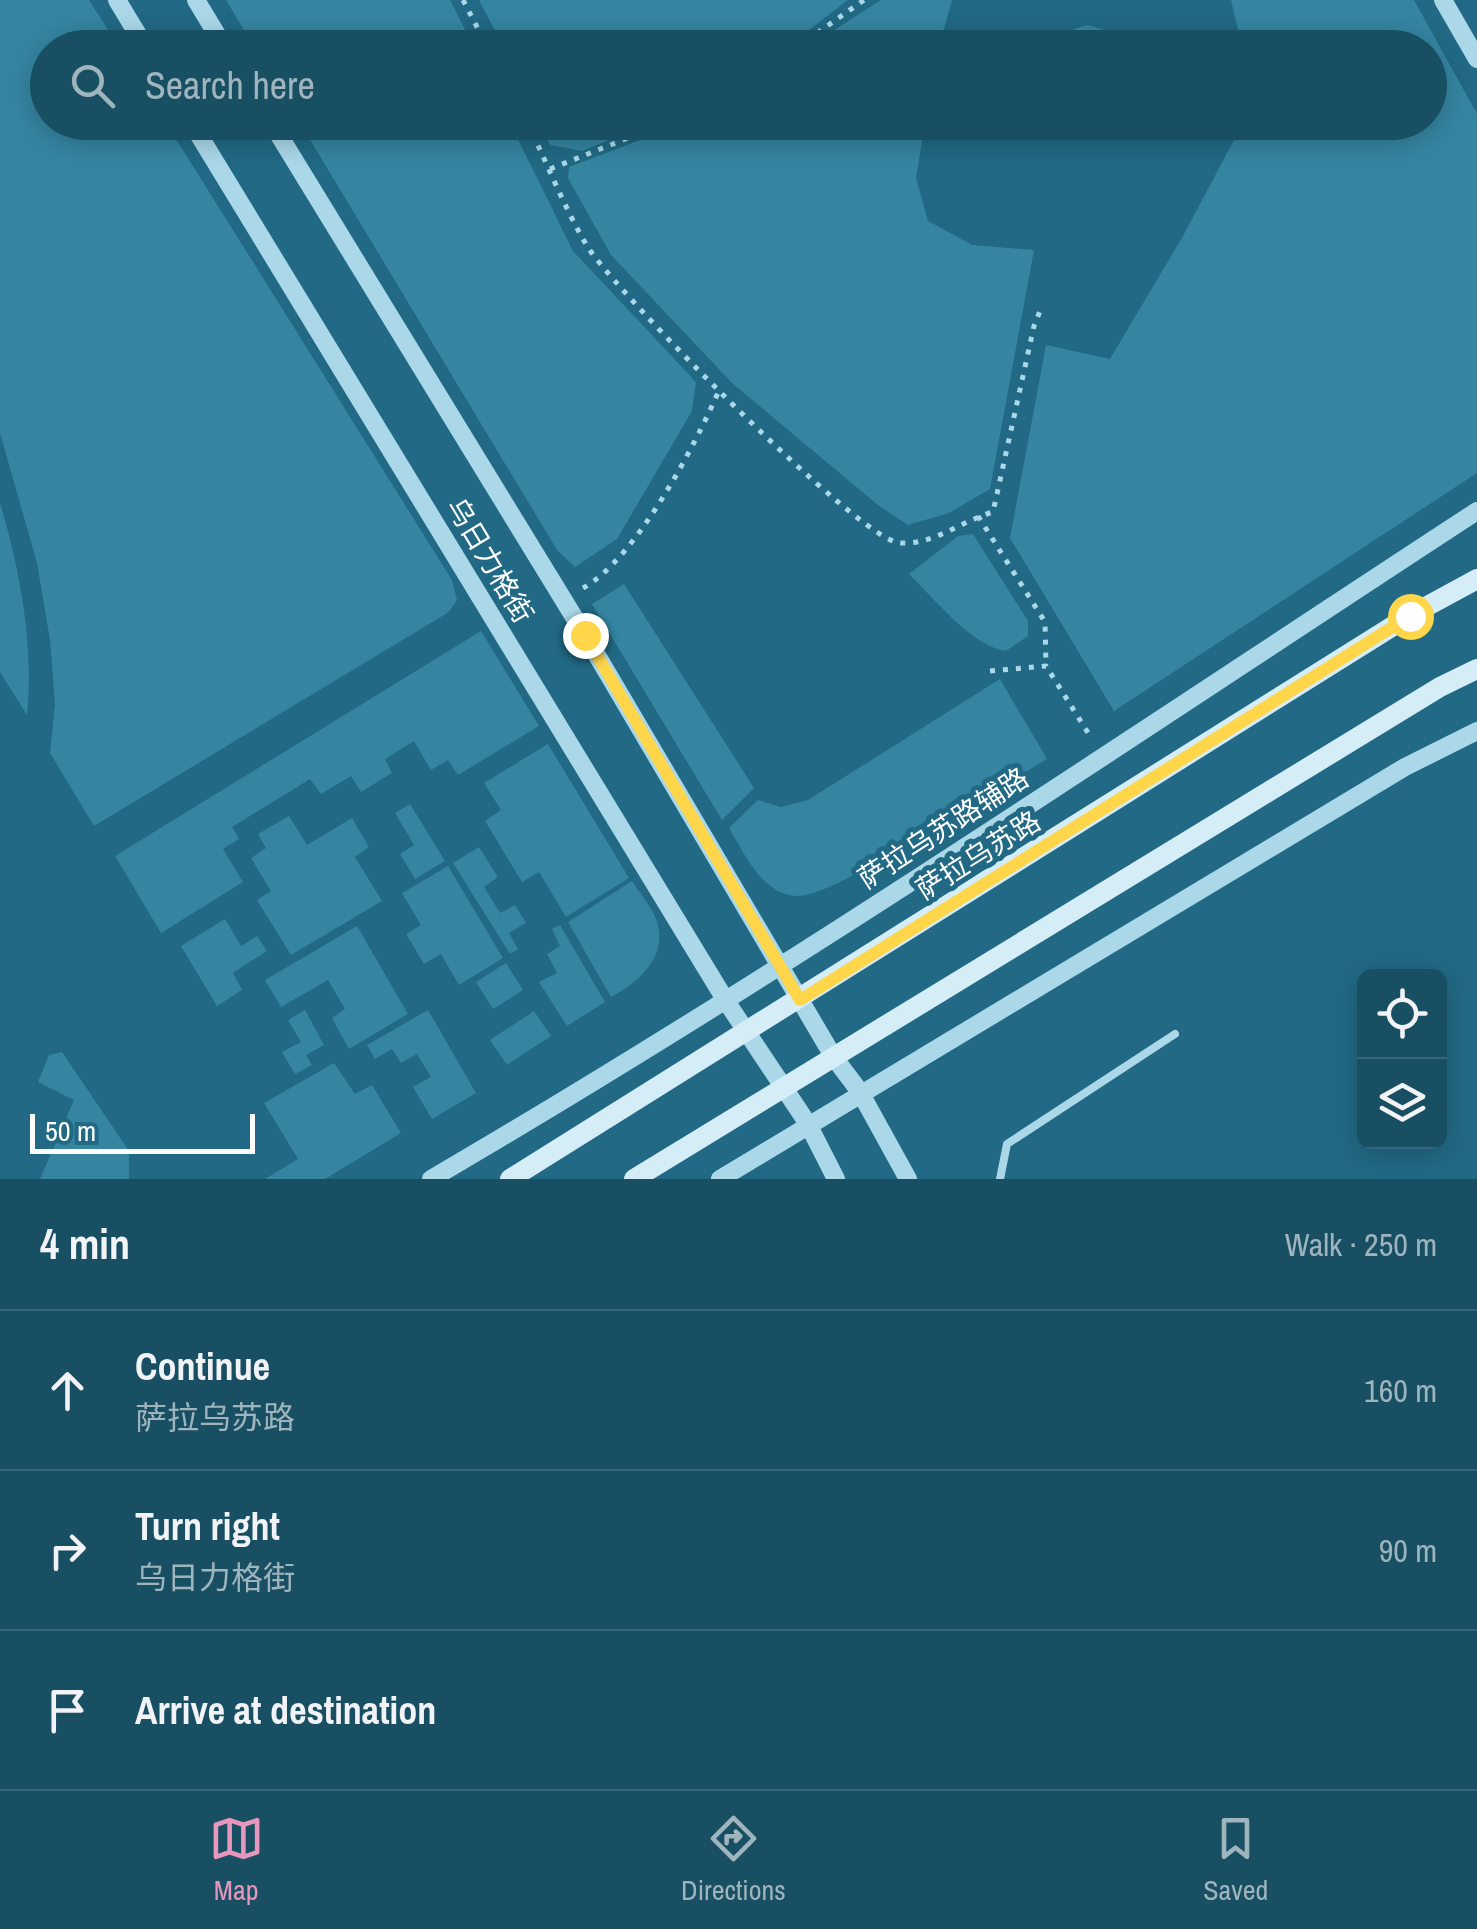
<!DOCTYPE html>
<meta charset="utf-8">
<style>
:root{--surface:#194f63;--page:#26596c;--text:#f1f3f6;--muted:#9fb5be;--line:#376678;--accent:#e797bd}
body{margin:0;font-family:"Archivo Narrow","Noto Sans SC",sans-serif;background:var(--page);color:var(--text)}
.controls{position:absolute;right:30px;bottom:30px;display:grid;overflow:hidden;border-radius:15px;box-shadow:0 5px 25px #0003}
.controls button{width:90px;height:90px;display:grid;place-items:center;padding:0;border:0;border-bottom:2px solid var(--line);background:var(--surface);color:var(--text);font:50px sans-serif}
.scale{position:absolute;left:30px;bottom:25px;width:225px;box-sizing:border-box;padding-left:10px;border:5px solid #fff;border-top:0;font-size:28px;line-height:35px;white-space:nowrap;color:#fff;-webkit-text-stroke:8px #216984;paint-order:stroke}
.stop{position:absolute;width:30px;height:30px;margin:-22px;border:8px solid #ffd54a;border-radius:50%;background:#fff}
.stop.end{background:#ffd54a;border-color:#fff;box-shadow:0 2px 10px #0008}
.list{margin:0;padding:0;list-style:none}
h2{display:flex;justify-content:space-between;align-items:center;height:130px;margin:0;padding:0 40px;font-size:42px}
h2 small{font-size:32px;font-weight:400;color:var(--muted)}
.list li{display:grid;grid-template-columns:65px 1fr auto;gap:30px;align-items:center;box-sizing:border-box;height:160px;padding:0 40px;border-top:2px solid var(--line)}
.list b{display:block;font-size:38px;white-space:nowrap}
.list p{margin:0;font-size:32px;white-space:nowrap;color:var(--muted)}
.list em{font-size:32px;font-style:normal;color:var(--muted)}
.icon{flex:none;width:55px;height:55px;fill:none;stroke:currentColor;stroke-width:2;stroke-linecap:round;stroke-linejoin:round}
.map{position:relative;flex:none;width:1477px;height:1179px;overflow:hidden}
.search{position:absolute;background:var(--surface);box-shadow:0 5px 25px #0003;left:30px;right:30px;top:30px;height:110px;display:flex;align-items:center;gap:25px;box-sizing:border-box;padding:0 35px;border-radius:55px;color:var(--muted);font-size:38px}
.sheet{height:610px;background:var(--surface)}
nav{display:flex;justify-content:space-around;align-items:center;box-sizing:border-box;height:140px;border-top:2px solid var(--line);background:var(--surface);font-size:28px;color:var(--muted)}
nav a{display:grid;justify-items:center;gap:5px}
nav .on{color:var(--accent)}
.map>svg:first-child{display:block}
.grass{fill:#3585a1}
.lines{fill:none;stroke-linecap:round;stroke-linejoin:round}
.path{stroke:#aad8e9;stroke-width:5;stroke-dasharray:5 8;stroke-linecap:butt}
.service{stroke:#aad8e9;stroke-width:8}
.tertiary{stroke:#aad8e9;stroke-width:18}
.secondary{stroke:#d4edf7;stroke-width:20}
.route{stroke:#ffd54a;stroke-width:12}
.labels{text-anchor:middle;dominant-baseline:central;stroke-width:10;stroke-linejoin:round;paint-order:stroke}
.street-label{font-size:28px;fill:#fff;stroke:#216984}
</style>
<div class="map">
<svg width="1477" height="1179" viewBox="0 0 1477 1179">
<rect width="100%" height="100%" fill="#216984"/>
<g class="grass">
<path d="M0 0H89L119 47 48 48V122L166 123 452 580 457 600 449 612 94 826 50 753 55 704 50 640 37 563 0 433Z"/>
<path d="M226 0H450L474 47H254Z"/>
<path d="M479 0H848L787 47 504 48Z"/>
<path d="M881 0H952L939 47H808Z"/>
<path d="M1231 0H1414L1477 114V473L1114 711 1010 538 1046 345 1110 359 1183 236 1243 123 1430 122V48L1242 47Z"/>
<path d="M1088 25 1158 47H1065L1074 29Z"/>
<path d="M300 123H510L573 251 696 382 692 411 617 539 575 567 557 550Z"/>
<path d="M539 123H651L582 151 550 145Z"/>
<path d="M685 123H925L916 178 928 221 972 245 1034 250 990 489 949 513 908 525 878 505 733 384 611 255 568 178 569 167Z"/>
<path d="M0 503C20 570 34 645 27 715L0 672Z"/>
<path d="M973 534 1028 621V636L1006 651C971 646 935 599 909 574L958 536Z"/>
<path d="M624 584 754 788 722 820 592 604Z"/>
<path d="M481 631 539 726 458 775 448 760 431 770 414 741 385 759 392 773 361 792 351 776 321 794 310 779 232 827 239 839 223 849 243 882 161 933 115 856Z"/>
<path d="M1000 679 1047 759C1005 784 836 898 797 896 762 895 744 853 729 828L758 800 781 807 808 800Z"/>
<path d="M548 744 629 878 566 917 539 872 522 882 485 821 501 810 484 783Z"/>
<path d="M410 804 445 861 415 879 400 854 414 845 395 813Z"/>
<path d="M289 816 307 845 352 818 369 847 355 857 382 901 291 955 257 900 271 891 251 858 266 848 258 834Z"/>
<path d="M479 847 498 877 484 887 500 913 515 905 526 923 509 933 518 949 510 954 453 863Z"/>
<path d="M448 866 503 958 459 985 441 954 424 964 406 934 421 925 402 893Z"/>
<path d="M632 881C640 894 653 908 657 922 668 957 638 983 611 997L568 922Z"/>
<path d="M225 919 241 946 257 936 267 951 233 973 242 990 217 1006 181 946Z"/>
<path d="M560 925 605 1002 567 1026 539 982 557 973 547 954 560 946 552 929Z"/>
<path d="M357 926 408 1014 349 1049 332 1018 345 1009 328 980 281 1007 265 980Z"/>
<path d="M506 963 523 990 493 1009 476 982Z"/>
<path d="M305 1010 324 1045 306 1055 312 1065 295 1074 282 1052 301 1042 288 1020Z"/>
<path d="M428 1010 476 1093 432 1119 413 1087 431 1077 417 1054 401 1063 392 1049 375 1059 367 1045Z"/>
<path d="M534 1011 551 1036 507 1065 490 1040Z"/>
<path d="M62 1052 129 1151V1179H40L74 1100 38 1082 49 1055Z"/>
<path d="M334 1063 355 1094 372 1085 401 1133 325 1179H265L298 1159 264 1103Z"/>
</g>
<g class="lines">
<g class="path">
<path d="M463 0 488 48"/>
<path d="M796 48 864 0"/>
<path d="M527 122C547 163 564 207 587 246 614 290 860 541 900 543 934 545 961 521 993 512L1034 326 1040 311"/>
<path d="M550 169 668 122"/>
<path d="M978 516 1045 622 1046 666"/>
<path d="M583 588C636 559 696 444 720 388"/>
<path d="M990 671 1046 666 1090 736"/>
</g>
<path class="service" d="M1000 1179 1007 1144 1175 1034"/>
<g class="tertiary">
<path d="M117 0 146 48"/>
<path d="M196 0 225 48"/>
<path d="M1443 0 1477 59"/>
<path d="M191 122 726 1001 808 1124 836 1179"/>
<path d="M271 122 585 635 833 1056 860 1092 908 1179"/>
<path d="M431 1179C789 970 1131 737 1477 511"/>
<path d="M720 1179 1405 767 1477 731"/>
</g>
<g class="secondary">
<path d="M510 1179 1409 616 1477 579"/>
<path d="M634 1179 1440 687 1477 669"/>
</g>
</g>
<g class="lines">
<path class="route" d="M585 635 800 1000 1410 616"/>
</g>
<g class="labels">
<g class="street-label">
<text transform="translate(490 560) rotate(59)">乌日力格街</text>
<text transform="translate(943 828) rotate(-33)">萨拉乌苏路辅路</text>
<text transform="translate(978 855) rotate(-32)">萨拉乌苏路</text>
</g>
</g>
</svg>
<div class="controls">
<button><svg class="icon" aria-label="locate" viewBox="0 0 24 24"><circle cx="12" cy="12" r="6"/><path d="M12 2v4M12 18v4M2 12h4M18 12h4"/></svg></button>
<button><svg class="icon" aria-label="layers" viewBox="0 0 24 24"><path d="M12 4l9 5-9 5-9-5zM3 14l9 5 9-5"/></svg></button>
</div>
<div class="scale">50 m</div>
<div class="stop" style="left:1410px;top:616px"></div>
<div class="stop end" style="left:585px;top:635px"></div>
<div class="search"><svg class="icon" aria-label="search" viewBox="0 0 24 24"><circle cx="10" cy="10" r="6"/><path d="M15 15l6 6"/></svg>Search here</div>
</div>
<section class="sheet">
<h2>4 min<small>Walk · 250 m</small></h2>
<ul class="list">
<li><svg class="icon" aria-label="ahead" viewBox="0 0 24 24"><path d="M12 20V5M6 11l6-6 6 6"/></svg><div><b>Continue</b><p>萨拉乌苏路</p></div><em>160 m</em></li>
<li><svg class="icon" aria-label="right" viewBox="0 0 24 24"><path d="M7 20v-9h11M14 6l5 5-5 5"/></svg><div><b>Turn right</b><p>乌日力格街</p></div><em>90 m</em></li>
<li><svg class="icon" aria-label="arrive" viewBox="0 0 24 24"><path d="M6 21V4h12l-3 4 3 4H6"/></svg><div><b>Arrive at destination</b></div></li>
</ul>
</section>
<nav>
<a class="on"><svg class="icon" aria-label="map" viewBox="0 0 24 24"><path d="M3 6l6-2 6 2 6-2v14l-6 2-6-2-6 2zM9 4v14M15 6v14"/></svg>Map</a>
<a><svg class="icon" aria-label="directions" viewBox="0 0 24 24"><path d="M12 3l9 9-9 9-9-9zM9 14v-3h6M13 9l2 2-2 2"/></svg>Directions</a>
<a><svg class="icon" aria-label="saved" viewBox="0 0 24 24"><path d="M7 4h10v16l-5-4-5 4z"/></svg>Saved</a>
</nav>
